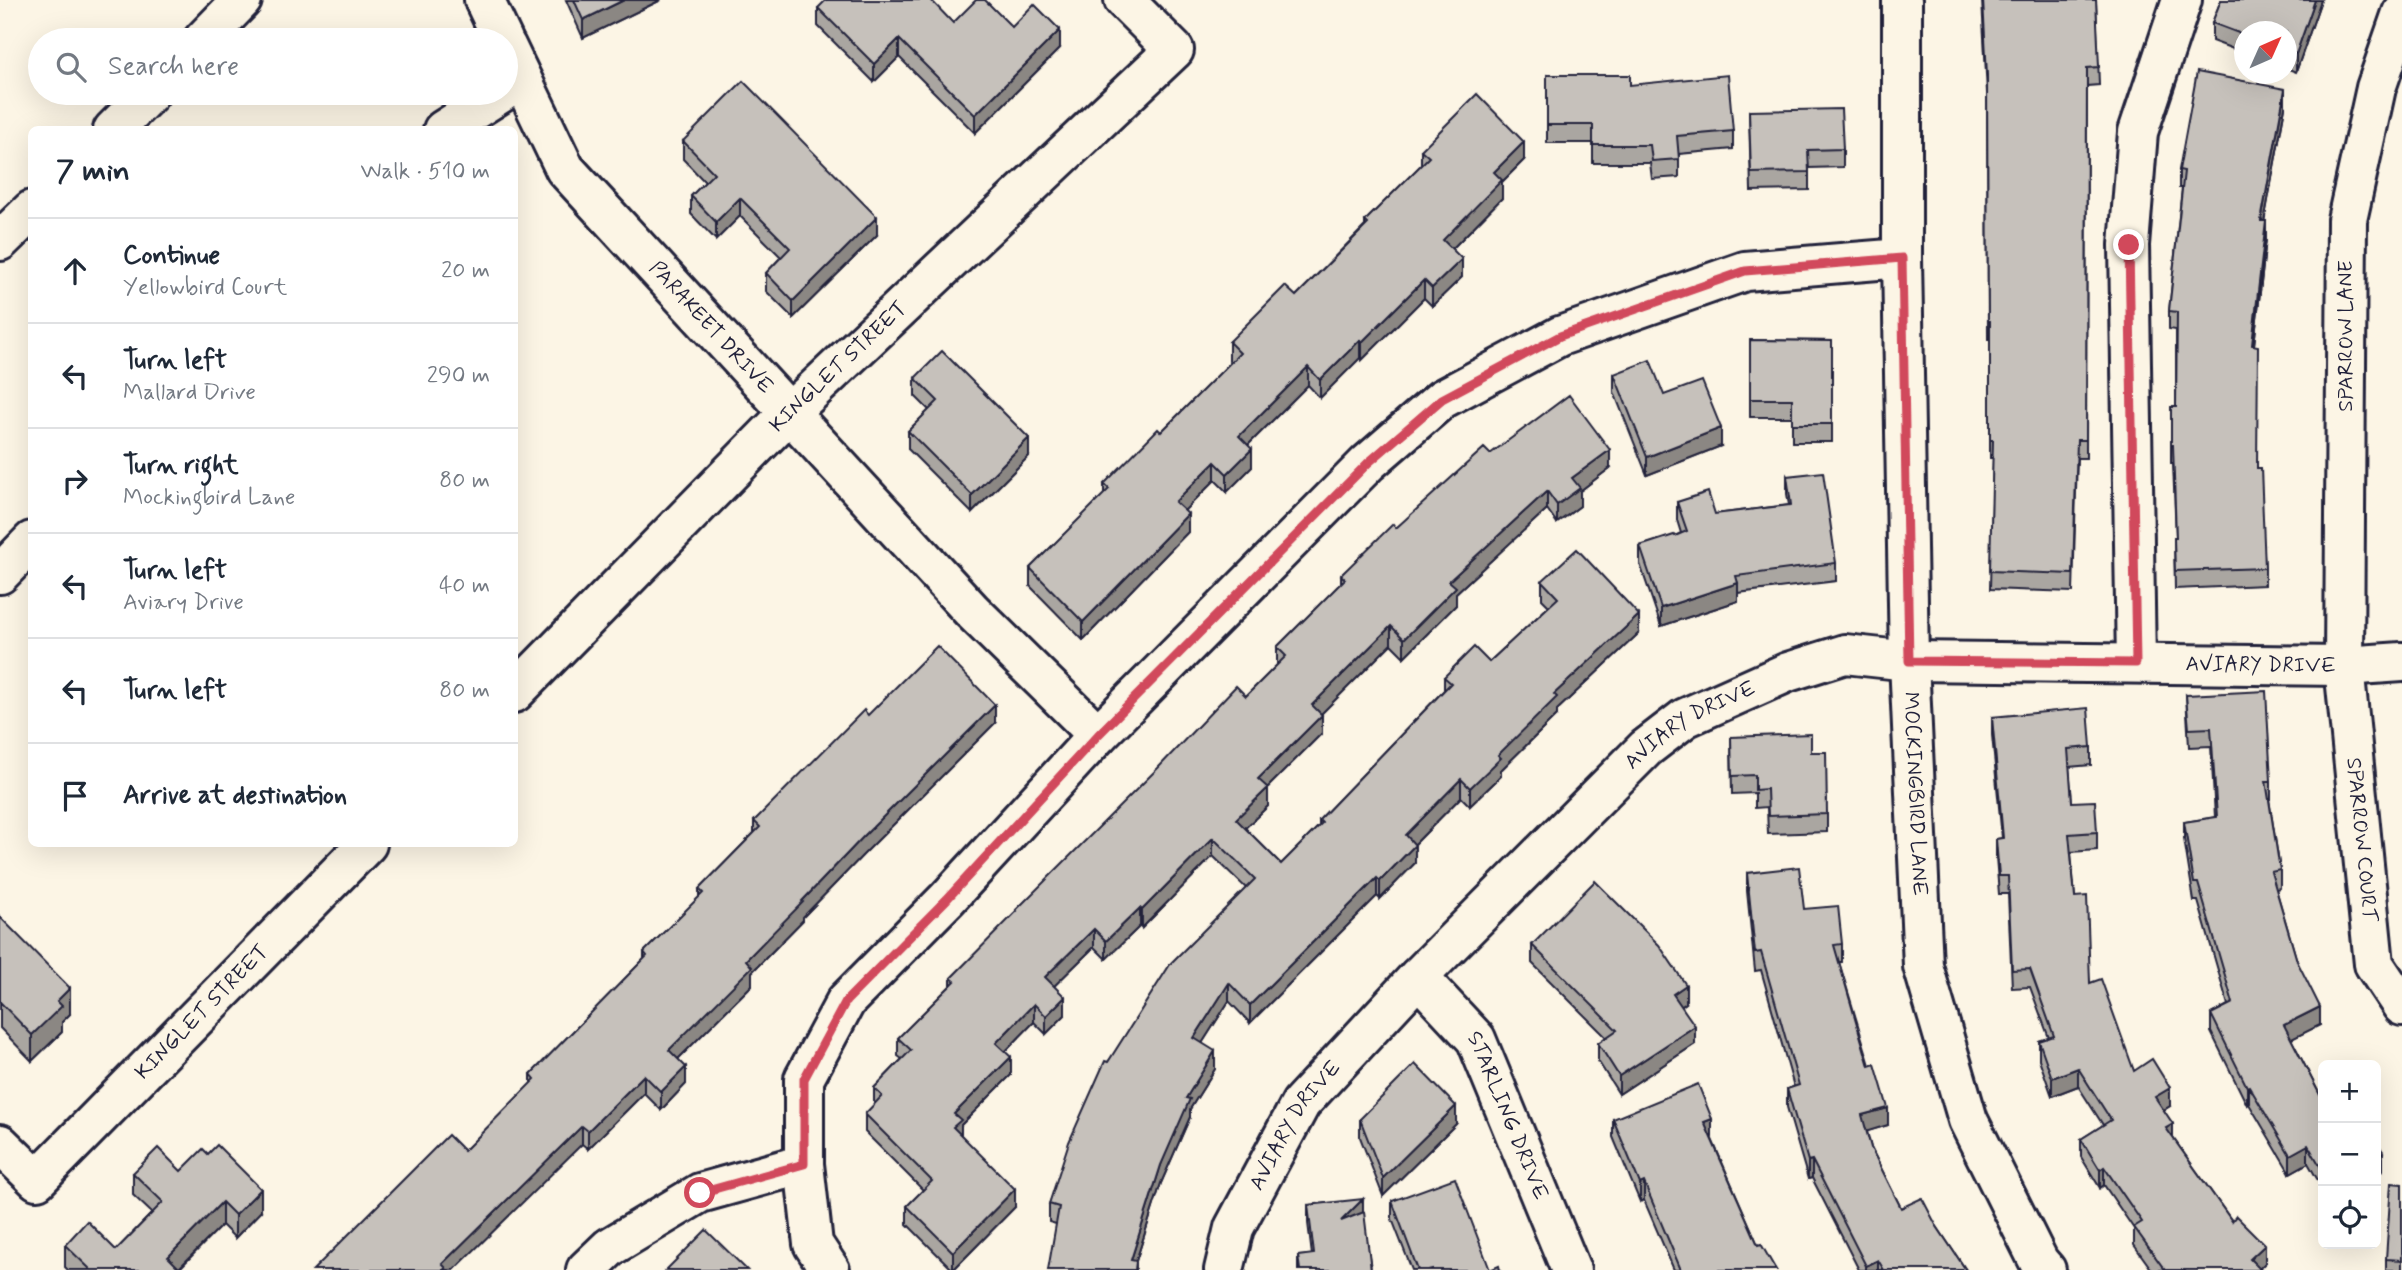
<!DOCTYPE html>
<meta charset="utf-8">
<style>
:root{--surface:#fff;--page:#f2f2f3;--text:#1f2937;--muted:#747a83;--line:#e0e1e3}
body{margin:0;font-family:Mynerve,sans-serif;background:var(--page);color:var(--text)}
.controls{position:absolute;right:21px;bottom:21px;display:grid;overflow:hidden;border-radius:10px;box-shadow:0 7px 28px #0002}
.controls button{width:63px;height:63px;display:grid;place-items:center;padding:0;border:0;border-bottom:2px solid var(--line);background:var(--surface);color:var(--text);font:35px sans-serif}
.compass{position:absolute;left:2234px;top:21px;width:63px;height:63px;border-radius:50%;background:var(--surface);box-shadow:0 7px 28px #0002;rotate:45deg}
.stop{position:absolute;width:21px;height:21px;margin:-16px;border:5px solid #d1495b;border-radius:50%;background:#fff}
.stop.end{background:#d1495b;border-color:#fff;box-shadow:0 2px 7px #0008}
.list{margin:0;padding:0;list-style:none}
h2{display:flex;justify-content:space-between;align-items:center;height:91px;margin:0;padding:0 28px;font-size:30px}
h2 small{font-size:23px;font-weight:400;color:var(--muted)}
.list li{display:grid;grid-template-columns:46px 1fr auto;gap:21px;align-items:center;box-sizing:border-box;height:105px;padding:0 28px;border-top:2px solid var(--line)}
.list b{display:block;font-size:26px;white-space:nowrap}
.list p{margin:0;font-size:23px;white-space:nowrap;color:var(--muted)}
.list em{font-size:23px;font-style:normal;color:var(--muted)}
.icon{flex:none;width:38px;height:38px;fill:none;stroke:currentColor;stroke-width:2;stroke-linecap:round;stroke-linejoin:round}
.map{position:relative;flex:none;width:2402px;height:1270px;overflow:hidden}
.search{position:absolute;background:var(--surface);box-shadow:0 7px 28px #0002;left:28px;top:28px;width:490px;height:77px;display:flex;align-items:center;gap:18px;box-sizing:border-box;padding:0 24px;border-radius:38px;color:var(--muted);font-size:26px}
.panel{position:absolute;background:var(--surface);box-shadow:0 7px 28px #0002;left:28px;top:126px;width:490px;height:721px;border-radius:10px}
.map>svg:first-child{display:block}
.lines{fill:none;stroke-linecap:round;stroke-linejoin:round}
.minor-casing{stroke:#22223b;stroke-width:44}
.minor{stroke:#fcf5e5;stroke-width:38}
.wall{fill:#aaa6a1;stroke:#22223b;stroke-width:2}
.shaded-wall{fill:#8b8783;stroke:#22223b;stroke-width:2}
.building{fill:#c6c1bb;stroke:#22223b;stroke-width:2}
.route{stroke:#d1495b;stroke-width:9}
.labels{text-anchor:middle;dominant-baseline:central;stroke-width:5;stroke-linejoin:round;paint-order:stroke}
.street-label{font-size:21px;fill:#22223b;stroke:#fcf5e5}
</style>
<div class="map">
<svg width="2402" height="1270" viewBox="0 0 2402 1270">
<rect width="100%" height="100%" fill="#fcf5e5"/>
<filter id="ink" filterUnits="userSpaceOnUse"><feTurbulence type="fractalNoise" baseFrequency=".0143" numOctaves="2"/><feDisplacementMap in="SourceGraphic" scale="14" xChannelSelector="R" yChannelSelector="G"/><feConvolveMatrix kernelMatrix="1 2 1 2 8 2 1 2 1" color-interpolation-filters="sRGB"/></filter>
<g filter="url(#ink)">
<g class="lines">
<g class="minor-casing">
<g id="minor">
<path d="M484 0 503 40"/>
<path id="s1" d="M1902 0V258L1909 661 1923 966 1968 1120 2039 1262 2046 1270"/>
<path id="s2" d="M2402 13 2376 88 2347 220 2344 666 2374 964 2402 1006"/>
<path d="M203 40 242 0"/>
<path id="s3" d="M506 46 565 169 972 611 1098 735"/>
<path d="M113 130 150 93"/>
<path d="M443 130 501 93"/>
<path d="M0 241 32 210"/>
<path d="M0 574 32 541"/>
<path d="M2136 663 2129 245 2138 132 2182 0"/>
<path id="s4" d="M514 693 789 413 1174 50 1124 0"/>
<path id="s5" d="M1418 977 1476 1039 1571 1270"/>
<path id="s6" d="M0 1144 37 1180 367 844"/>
<path d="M586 1270 610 1247 700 1193 804 1164"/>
<path d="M830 1270 813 1244 804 1164V1079L846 1001 947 899 1098 735 1368 463 1442 399 1560 336 1745 271 1902 258"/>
<path id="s7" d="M1224 1270 1234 1228 1301 1103 1418 977 1646 748 1685 718 1788 672 1845 654 1909 661 2344 666 2402 662"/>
</g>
</g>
<use href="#minor" class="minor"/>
</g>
<g class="wall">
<path d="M566 0H661L583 38Z"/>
<path d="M1982 0H2096L2099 85 2087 86 2086 458H2077L2073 592 1990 589 1993 458H1990V339H1988L1987 93Z"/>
<path d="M2221 0H2321L2296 72 2286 68V32H2244V53L2212 41V23Z"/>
<path d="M818 8 953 23 1012 27 1060 48 975 133 899 57 874 82 818 26Z"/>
<path d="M1547 75 1630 85 1733 131V149L1679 154V177L1652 179 1650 163H1593V143H1547Z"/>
<path d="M2285 107 2264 221 2266 239 2254 345 2257 468 2265 568V585L2175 589 2174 538H2176L2173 463H2171V407H2176V330L2169 329V311L2182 188H2179V170Z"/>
<path d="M1749 111 1843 149V167L1809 168V190L1751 191Z"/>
<path d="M683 141 877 235 793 318 766 291V273L781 257 740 216 716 240 691 214V196L705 182 683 159Z"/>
<path d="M1421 150 1524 160 1502 182V198L1452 249 1462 277 1432 306 1424 298 1362 360 1360 358 1320 398 1308 385 1248 445 1252 467 1227 492 1215 480 1184 511 1188 532 1083 640 1030 586V568L1104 495V484L1161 432 1231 362 1229 360V342L1296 296 1365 226V221L1421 165Z"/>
<path d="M1750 340 1832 341V442H1792V417H1750Z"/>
<path d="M1614 374 1664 395 1721 446 1647 475 1614 392Z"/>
<path d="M915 378 1029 456 972 513 908 449V431L929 410 915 396Z"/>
<path d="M1490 454 1610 468 1580 491V506L1557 523 1547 509 1456 593V605L1404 657 1391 644 1321 714 1322 733 1267 788 1268 806 1245 828 1281 864 1319 826V820L1444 690V677L1489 662 1549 606 1542 599V581L1639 633 1557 710V715L1501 770V776L1470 806 1461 797 1415 844V863L1380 899 1377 896 1250 1023 1229 1001 1202 1043 1215 1069 1190 1109V1117L1161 1183 1136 1261V1270L1056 1224 1049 1222V1204L1108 1062 1246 888 1213 856 1142 928 1140 926 1106 959 1094 947 1054 986 1065 1015 1046 1034 1034 1022 1005 1052 1011 1075 961 1125V1135L1015 1207 953 1270 907 1224V1206L923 1190 865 1132V1114L874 1105V1088L902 1059 898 1056V1038L951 985V978L1016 913V910L1246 696 1277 665V647L1341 583V575L1396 528Z"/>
<path d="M1787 476 1836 563V581L1738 593V601L1661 626 1640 564V546L1675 536 1681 533 1677 520V502L1715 514 1789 505 1787 494Z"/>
<path d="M2186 695 2271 781V799H2269L2280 870V888L2276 889 2297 961 2320 1025 2291 1039 2320 1095 2323 1093V1189L2308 1163 2290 1173 2249 1104 2247 1105 2211 1032V1014L2228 1005 2198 901H2194L2184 839V822L2215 817 2211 746 2189 747Z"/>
<path d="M868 715 995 723 863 855 803 917V920L752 972V985L678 1059 686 1084 661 1110 644 1093 588 1149 582 1144 464 1151 531 1084V1074L644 959V952L699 898V889L754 833V821Z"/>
<path d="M1992 717 2091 747V765L2069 767 2072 802 2097 832V850L2071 852 2075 897 2090 983 2134 1071 2170 1106 2164 1110 2173 1138 2232 1221 2265 1263 2259 1268 2261 1270H2152L2134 1245V1229L2104 1185 2100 1188 2081 1157V1139L2103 1125 2078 1086 2052 1096 2039 1059V1041L2049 1038 2030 987 2012 988 2008 894H1999L1996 857V839L2002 838 1992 735Z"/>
<path d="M1731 737 1811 752 1827 814V832L1768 834 1767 807 1755 808V793L1732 794Z"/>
<path d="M1747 873 1804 909 1842 944V962H1839L1888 1125 1867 1131 1871 1148 1901 1208 1936 1225 1966 1270H1859L1812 1178 1808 1179 1787 1107V1089L1794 1087 1761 970 1755 971 1747 891Z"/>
<path d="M0 917 70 1014 62 1022V1032L32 1061 0 1028Z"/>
<path d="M1532 945 1686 1003 1682 1006 1695 1044 1619 1094 1598 1061V1043L1606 1037 1532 963Z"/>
<path d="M1360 1119 1456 1124 1383 1196 1360 1137Z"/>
<path d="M1613 1119 1712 1137H1711L1758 1245 1776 1270H1674L1644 1200 1640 1202 1613 1137Z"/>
<path d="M181 1171 261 1211 235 1238 222 1225 180 1268V1270H68L65 1267V1245L116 1250 152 1213 133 1195V1173Z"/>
<path d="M2402 1184V1270H2386V1259Z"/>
<path d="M1392 1201 1490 1270H1500H1412L1392 1219Z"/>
<path d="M1308 1205 1363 1212 1371 1270H1298V1256L1312 1255 1308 1223Z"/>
</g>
<g class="shaded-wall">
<path d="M624 0H661L583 38V20Z"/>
<path d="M2315 0H2321L2296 72V54Z"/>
<path d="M1060 30V48L975 133V115Z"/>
<path d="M899 39V57L874 82V64Z"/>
<path d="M2285 89V107L2261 239V221Z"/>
<path d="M1524 142V160L1502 182V198L1443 258V240L1494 172Z"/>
<path d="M740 198V216L716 240V222Z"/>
<path d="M877 217V235L793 318V301Z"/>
<path d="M2266 221V239L2252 363V345Z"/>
<path d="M1462 259V277L1432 306V288Z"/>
<path d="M1424 280V298L1362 360V342Z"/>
<path d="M1360 340V358L1320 398V380Z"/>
<path d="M1308 367V385L1239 454V436Z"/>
<path d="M1721 428V446L1647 475V457Z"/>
<path d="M1029 438V456L972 513V495Z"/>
<path d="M1252 449V467L1227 492V474Z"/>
<path d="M1610 450V468L1580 491V506L1557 523V505L1572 478Z"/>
<path d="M1215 462V480L1175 520V502Z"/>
<path d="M1547 491V509L1456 593V605L1404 657V639L1449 581Z"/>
<path d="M1188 514V532L1083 640V622Z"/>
<path d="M1738 583V601L1661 626V608Z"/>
<path d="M1639 615V633L1557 710V715L1501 770V776L1470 806V788L1498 755 1554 694Z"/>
<path d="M1391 626V644L1312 723V705Z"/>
<path d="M995 705V723L863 855 803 917V920L752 972V985L669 1068V1050L746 960 863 837Z"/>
<path d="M1322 715V733L1258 797V779Z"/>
<path d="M1461 779V797L1406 853V835Z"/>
<path d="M1268 788V806L1236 837V819Z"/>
<path d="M1213 838V856L1142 928V910Z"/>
<path d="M1415 845V863L1380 899V881Z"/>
<path d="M1377 878V896L1250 1023V1005Z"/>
<path d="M1140 908V926L1106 959V941Z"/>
<path d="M1094 929V947L1045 995V977Z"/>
<path d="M1229 983V1001L1194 1056V1038Z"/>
<path d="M1686 985V1003L1673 1012V994Z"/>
<path d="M70 988V1014L62 1022V1032L32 1061V1035L57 1001Z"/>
<path d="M1065 997V1015L1046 1034V1016Z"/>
<path d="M1034 1004V1022L996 1061V1043Z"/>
<path d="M2320 1007V1025L2284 1043V1025Z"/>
<path d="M1695 1026V1044L1619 1094V1076Z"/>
<path d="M1215 1051V1069L1190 1109V1117L1161 1183 1133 1270 1131 1260 1161 1165 1186 1098Z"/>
<path d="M1011 1057V1075L961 1125V1138L953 1145 954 1114Z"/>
<path d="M686 1067V1084L661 1110V1092Z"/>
<path d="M2078 1068V1086L2052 1096V1078Z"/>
<path d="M644 1075V1093L588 1149V1131Z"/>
<path d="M2249 1086V1104L2247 1105V1087Z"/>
<path d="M2170 1088V1106L2155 1115V1097Z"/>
<path d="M1456 1106V1124L1383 1196V1178Z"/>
<path d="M1888 1108V1125L1862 1133V1115Z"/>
<path d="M1712 1119V1137L1704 1140V1122Z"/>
<path d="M2173 1124V1142L2166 1128Z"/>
<path d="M582 1126V1144L454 1270H442V1264Z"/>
<path d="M2308 1145V1163L2290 1173V1155Z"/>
<path d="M2383 1152V1170L2376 1174V1156Z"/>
<path d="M1812 1160V1178L1808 1179V1161Z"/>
<path d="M2104 1167V1185L2100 1188V1170Z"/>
<path d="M1644 1182V1200L1640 1202V1184Z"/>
<path d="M261 1189V1211L235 1238V1215Z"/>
<path d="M1015 1189V1207L953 1270V1252Z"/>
<path d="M1363 1199V1217L1341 1221Z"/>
<path d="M222 1202V1225L177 1270 168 1257Z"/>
<path d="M2265 1245V1263L2258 1270 2250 1259Z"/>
<path d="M1878 1260V1270H1866V1266Z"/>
</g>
<g class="building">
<path d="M574 0H624L583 20Z"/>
<path d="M826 0H931L953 23 976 0H985L1012 27 1034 4 1060 30 975 115 899 39 874 64 818 8Z"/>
<path d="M1983 0H2096L2099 67 2087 68 2086 440H2077L2073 574 1990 571 1993 440H1990V321H1988L1987 75Z"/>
<path d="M2221 0H2315L2296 54 2286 50V32H2244V35L2212 23Z"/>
<path d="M2197 72 2285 89 2261 221H2266L2252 345 2258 346 2257 468H2261L2265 568 2175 571 2174 538H2176L2173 445H2171V407H2176L2177 312 2169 311 2184 171 2179 170Z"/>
<path d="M1547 75H1630V85L1728 75 1733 131 1677 136 1679 159 1652 161 1650 145H1593V125H1547Z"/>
<path d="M743 81 877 217 793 301 766 273 790 248 740 198 716 222 691 196 714 173 683 141Z"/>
<path d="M1477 94 1524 142 1494 172 1502 180 1443 240 1462 259 1432 288 1424 280 1362 342 1360 340 1320 380 1308 367 1239 436 1252 449 1227 474 1215 462 1175 502 1188 514 1083 622 1030 568 1109 489 1104 484 1158 429 1161 432 1240 353 1229 342 1285 286 1296 296 1368 224 1365 221 1429 157 1421 150Z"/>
<path d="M1841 109 1843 149 1808 150 1809 172 1751 173 1749 111Z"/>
<path d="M1750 340 1832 341V424H1792V399H1750Z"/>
<path d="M942 351 1029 438 972 495 908 431 938 401 915 378Z"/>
<path d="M1650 360 1664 395 1702 381 1721 428 1647 457 1614 374Z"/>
<path d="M1569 395 1610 450 1572 478 1580 488 1557 505 1547 491 1449 581 1456 587 1404 639 1391 626 1312 705 1322 715 1258 779 1268 788 1236 819 1281 864 1322 823 1319 820 1451 683 1444 677 1474 647 1489 662 1558 598 1542 581 1577 549 1639 615 1554 694 1557 697 1498 755 1501 758 1470 788 1461 779 1406 835 1415 845 1380 881 1377 878 1250 1005 1229 983 1194 1038 1215 1051 1186 1098 1190 1099 1161 1165 1131 1260 1136 1261 1135 1270H1048L1059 1207 1049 1204 1069 1142 1105 1061 1108 1062 1171 963 1255 879 1213 838 1142 910 1140 908 1106 941 1094 929 1045 977 1065 997 1046 1016 1034 1004 996 1043 1011 1057 954 1114 961 1120 953 1127 1015 1189 953 1252 907 1206 932 1181 865 1114 882 1096 874 1088 911 1050 898 1038 955 981 951 978 1017 911 1016 910 1158 768 1236 686 1246 696 1286 656 1277 647 1345 579 1341 575 1393 524 1396 528 1484 448 1490 454Z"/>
<path d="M1823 472 1836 563 1736 576 1738 583 1661 608 1640 546 1674 535 1675 536 1687 531 1677 502 1708 492 1715 514 1791 505 1787 476Z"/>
<path d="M937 646 995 705 863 837 802 901 803 902 746 960 752 967 669 1050 686 1067 661 1092 644 1075 588 1131 582 1126 442 1264 446 1268 443 1270H313L448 1135 464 1151 535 1079 531 1074 647 956 644 952 703 893 699 889 760 827 754 821 864 710 868 715Z"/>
<path d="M2266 691 2271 781H2266L2280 870 2271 872 2297 961 2320 1007 2284 1025 2320 1095 2323 1093V1171L2308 1145 2290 1155 2249 1086 2247 1087 2211 1014 2233 1003 2198 883H2194L2184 822 2217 817 2211 728 2189 729 2186 695Z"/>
<path d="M2088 708 2091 747 2068 749 2072 802 2095 801 2097 832 2069 834 2075 897 2087 896 2090 983 2101 979 2134 1071 2152 1059 2170 1088 2155 1097 2173 1124 2166 1128 2232 1221 2236 1216 2265 1245 2250 1259 2261 1270H2166L2162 1266 2134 1227 2142 1222 2104 1167 2100 1170 2081 1139 2111 1120 2078 1068 2052 1078 2039 1041 2054 1036 2030 969 2012 970 2008 876H1999L1996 839 2003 838 1992 717Z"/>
<path d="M1811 734V752H1826L1827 814 1768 816 1767 789 1755 790V775L1732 776 1731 737Z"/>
<path d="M1799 867 1804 909 1838 906 1842 944 1834 945 1869 1066 1875 1064 1888 1108 1862 1115 1871 1148 1901 1208 1922 1198 1936 1225 1966 1270H1884L1878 1260 1866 1266 1812 1160 1808 1161 1787 1089 1799 1085 1761 952 1755 953 1747 873Z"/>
<path d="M1595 881 1659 945 1686 985 1673 994 1695 1026 1619 1076 1598 1043 1617 1030 1532 945Z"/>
<path d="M0 917 70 988 57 1001 62 1006 32 1035 0 1002Z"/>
<path d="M1415 1064 1456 1106 1383 1178 1360 1119Z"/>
<path d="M1698 1084 1712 1119 1704 1122 1758 1245 1761 1244 1776 1270H1681L1644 1182 1640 1184 1613 1119Z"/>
<path d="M2376 1140 2383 1152 2376 1156Z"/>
<path d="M217 1145 261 1189 235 1215 222 1202 168 1257 180 1269 179 1270H91L65 1245 87 1221 116 1250 163 1202 133 1173 158 1148 181 1171 203 1149 208 1154Z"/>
<path d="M1455 1178 1490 1270 1499 1266 1500 1270H1432V1269L1428 1270H1418L1392 1201Z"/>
<path d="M2391 1183 2402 1184V1260L2386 1259Z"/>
<path d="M1363 1199 1341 1221 1364 1212 1371 1270H1300L1298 1256 1314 1254 1308 1205Z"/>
<path d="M706 1230 747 1270H666Z"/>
</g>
</g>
<g class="lines" filter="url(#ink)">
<path class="route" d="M700 1193 804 1164V1079L846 1001 947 899 1098 735 1368 463 1442 399 1560 336 1745 271 1902 258 1909 661 2136 663 2129 245"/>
</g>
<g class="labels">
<g class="street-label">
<text stroke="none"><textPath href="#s3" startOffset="352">PARAKEET DRIVE</textPath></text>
<text transform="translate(2346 336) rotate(-90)">SPARROW LANE</text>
<text stroke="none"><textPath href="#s4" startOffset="460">KINGLET STREET</textPath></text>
<text stroke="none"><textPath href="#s7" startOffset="1318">AVIARY DRIVE</textPath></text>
<text stroke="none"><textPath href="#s7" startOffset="730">AVIARY DRIVE</textPath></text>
<text stroke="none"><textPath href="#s1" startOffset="794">MOCKINGBIRD LANE</textPath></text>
<text stroke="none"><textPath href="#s2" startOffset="835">SPARROW COURT</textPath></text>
<text stroke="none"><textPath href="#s6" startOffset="287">KINGLET STREET</textPath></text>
<text stroke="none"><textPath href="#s5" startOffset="168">STARLING DRIVE</textPath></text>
<text stroke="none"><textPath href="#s7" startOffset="163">AVIARY DRIVE</textPath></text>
</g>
</g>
</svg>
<div class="controls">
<button>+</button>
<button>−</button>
<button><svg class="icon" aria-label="locate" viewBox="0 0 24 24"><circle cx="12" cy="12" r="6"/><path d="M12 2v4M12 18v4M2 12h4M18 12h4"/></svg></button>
</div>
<svg class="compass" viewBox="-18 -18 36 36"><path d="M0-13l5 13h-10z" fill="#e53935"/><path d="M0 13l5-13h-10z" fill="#747a83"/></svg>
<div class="stop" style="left:700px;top:1193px"></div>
<div class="stop end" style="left:2129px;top:245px"></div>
<div class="search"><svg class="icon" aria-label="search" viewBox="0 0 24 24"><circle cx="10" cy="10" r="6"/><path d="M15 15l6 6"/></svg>Search here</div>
<section class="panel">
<h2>7 min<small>Walk · 510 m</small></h2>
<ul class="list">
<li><svg class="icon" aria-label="ahead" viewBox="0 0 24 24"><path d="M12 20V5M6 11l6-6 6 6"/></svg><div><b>Continue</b><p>Yellowbird Court</p></div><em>20 m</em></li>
<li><svg class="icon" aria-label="left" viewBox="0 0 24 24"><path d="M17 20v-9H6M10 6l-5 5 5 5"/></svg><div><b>Turn left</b><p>Mallard Drive</p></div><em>290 m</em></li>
<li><svg class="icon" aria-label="right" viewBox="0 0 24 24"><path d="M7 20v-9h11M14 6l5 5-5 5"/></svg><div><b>Turn right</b><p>Mockingbird Lane</p></div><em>80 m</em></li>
<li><svg class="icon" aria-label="left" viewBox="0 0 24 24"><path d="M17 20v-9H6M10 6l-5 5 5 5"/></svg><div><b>Turn left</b><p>Aviary Drive</p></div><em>40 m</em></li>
<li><svg class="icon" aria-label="left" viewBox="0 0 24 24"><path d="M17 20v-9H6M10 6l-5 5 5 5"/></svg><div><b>Turn left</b></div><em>80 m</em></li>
<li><svg class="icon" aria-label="arrive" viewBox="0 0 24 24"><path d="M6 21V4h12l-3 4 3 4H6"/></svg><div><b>Arrive at destination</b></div></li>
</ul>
</section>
</div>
